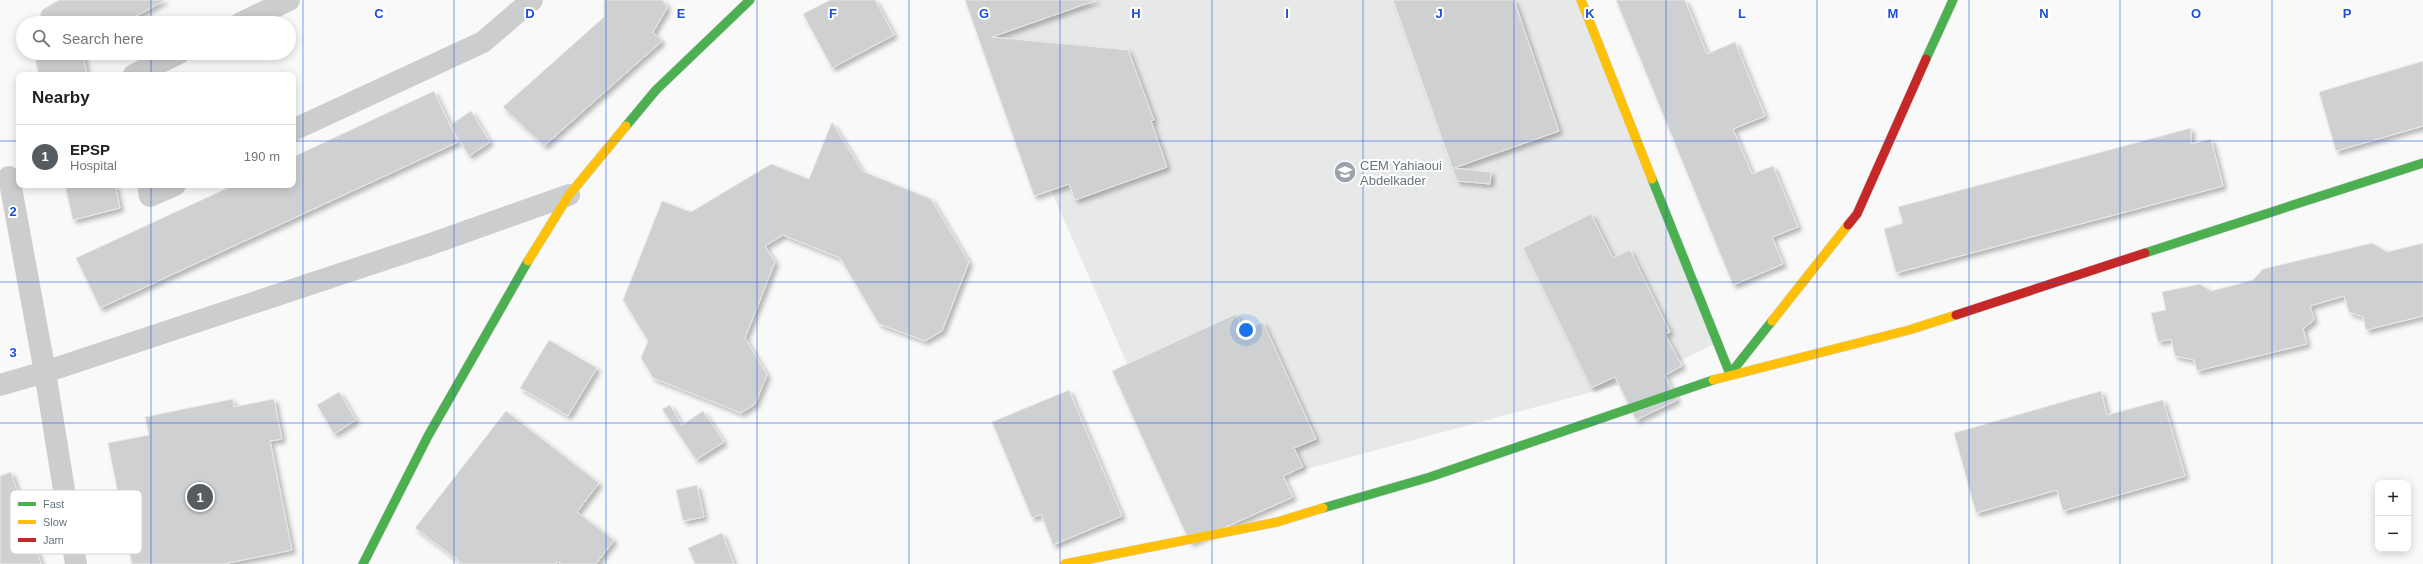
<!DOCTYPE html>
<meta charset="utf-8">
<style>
:root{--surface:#fff;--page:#f2f2f2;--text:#202124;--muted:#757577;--line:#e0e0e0;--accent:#575c60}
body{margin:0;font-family:Helvetica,sans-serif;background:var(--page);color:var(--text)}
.controls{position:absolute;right:12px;bottom:12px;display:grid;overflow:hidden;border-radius:8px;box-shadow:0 2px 10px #0003}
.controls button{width:36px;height:36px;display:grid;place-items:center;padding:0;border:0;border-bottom:1px solid var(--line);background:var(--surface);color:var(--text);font:20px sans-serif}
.you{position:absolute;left:1246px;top:330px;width:14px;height:14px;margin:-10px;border:3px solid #fff;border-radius:50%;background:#1a73e8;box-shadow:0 0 0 6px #1a73e833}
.badge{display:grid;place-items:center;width:26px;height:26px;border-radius:50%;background:var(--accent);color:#fff;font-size:13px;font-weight:700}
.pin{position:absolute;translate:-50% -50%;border:2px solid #fff;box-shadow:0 1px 4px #0006}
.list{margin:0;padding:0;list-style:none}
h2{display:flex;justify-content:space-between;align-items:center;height:52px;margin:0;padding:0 16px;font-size:17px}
h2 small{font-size:13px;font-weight:400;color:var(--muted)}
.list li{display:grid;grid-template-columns:26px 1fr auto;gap:12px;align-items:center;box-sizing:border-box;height:64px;padding:0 16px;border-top:1px solid var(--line)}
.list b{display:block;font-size:15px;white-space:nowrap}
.list p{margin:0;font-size:13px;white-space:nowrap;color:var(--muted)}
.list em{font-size:13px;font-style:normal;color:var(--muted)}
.icon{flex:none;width:22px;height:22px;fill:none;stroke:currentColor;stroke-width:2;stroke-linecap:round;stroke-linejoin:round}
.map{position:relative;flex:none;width:2423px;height:564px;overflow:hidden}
.search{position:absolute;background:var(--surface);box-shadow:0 2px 10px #0003;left:16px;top:16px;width:280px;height:44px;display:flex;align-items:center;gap:10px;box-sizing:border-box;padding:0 14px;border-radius:22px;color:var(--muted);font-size:15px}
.panel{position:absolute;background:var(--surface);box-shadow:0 2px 10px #0003;left:16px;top:72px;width:280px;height:116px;border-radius:8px}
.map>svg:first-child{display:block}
.built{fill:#e7e9e9}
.building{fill:#ced0d1;stroke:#e8e8e8;filter:url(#shadow)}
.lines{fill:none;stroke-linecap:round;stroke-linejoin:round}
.fast-casing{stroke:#d5d6d6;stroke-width:10}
.slow-casing{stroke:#d5d6d6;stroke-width:10}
.jam-casing{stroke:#d5d6d6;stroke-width:10}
.lane{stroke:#cccdce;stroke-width:22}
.street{stroke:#cccdce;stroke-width:22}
.fast{stroke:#4caf50;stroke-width:9}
.slow{stroke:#ffc107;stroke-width:9}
.jam{stroke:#c62828;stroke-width:9}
.grid{fill:none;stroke:#1d4ed8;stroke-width:1;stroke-opacity:0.55}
.labels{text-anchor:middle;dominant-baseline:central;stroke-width:4;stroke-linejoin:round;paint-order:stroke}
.poi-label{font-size:13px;fill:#68747f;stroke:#fff;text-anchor:start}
.key{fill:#fff;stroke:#d2d5d9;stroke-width:1}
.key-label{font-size:11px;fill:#68747f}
.grid-label{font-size:13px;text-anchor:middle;font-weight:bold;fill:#1d4ed8;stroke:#fff;stroke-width:4;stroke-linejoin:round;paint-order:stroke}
</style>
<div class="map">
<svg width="2423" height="564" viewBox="0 0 2423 564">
<defs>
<filter id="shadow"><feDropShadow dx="3.5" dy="3.5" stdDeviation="2" flood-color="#0004"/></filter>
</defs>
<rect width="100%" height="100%" fill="#f9f9f9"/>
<path class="built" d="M968 0H1578L1713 345 1640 379 1187 501Z"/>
<g class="building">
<path d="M59 0H165L124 23H38L42 10Z"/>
<path d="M604 0H663L667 8 653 32 662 41 544 146 503 107 604 17Z"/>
<path d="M830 0H875L894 35 832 68 803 14Z"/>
<path d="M965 0H1097L992 37 1128 50 1154 120 1151 121 1167 167 1075 200 1069 184 1034 196Z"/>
<path d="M1393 0H1514L1559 131 1454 168 1491 172 1490 184 1457 181Z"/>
<path d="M1616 0H1685L1707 54 1735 42 1765 116 1733 129 1752 174 1773 166 1798 227 1772 237 1783 264 1733 285Z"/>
<path d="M34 53H84V60L87 75H39Z"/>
<path d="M2423 61V126L2336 151 2319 92Z"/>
<path d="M434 91 458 142 100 308 76 258 234 185H293V157Z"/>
<path d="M471 111 490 142 469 156 450 125Z"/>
<path d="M832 122 862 171 931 199 969 262 942 331 925 341 879 324 840 258 783 235 765 246 775 262 745 338 767 375 755 404 741 413 653 378 641 358 648 341 623 300 662 201 691 212 771 164 809 179Z"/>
<path d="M2191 128V144L2211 139 2223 186 1896 273 1884 229 1903 223 1898 207Z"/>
<path d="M65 185H115L120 208 73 220Z"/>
<path d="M1591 214 1613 258 1630 250 1670 332 1665 334 1682 366 1665 375 1677 400 1636 420 1615 377 1591 388 1523 248Z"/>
<path d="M2372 243 2387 252 2423 243V316L2366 330 2363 317 2349 312 2344 296 2310 306 2314 320 2303 329 2307 344 2197 371 2194 360 2175 356 2171 339 2158 342 2151 313 2166 310 2162 292 2200 284 2211 291 2253 280 2263 269Z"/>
<path d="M1236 314 1244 331 1263 322 1316 439 1294 448 1303 467 1283 476 1293 497 1190 543 1112 371Z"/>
<path d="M549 340 597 368 568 416 520 388Z"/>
<path d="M1069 390 1122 516 1053 545 1041 514 1032 518 992 422Z"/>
<path d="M2101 391 2107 415 2163 400 2185 476 2063 511 2057 490 1976 513 1954 433Z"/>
<path d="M339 392 356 420 334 434 317 405Z"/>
<path d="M233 399 234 407 274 399 282 439 270 441 292 550 223 564H132L108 443 149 435 145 417Z"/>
<path d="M670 405 682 425 703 411 724 442 696 460 662 409Z"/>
<path d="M506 411 599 483 577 512 614 540 596 564H561L558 562 556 564H463L415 528Z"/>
<path d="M11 472 41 564H0V476Z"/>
<path d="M697 485 704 517 683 521 676 490Z"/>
<path d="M722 533 734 564H695L688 548Z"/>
</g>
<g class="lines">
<g class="fast-casing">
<g id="fast">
<path d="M1926 59 1953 0"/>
<path d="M626 126 656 90 750 0"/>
<path d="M1652 179 1730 374 1772 321"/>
<path d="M2145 253 2423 163"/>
<path d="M1323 508 1430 477 1713 380"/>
<path d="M363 564 428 436 528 261"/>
</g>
</g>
<g class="slow-casing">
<g id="slow">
<path d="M1581 0 1652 179"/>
<path d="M528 261 569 195 626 126"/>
<path d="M1772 321 1848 225"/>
<path d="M1713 380 1909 330 1956 315"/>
<path d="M1065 564 1277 522 1323 508"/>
</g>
</g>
<g class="jam-casing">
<g id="jam">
<path d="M1848 225 1857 214 1926 59"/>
<path d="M1956 315 2145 253"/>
</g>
</g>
<g class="lane">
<path d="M241 23 289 0"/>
<path d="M134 75 179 53"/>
<path d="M293 130 483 42 532 0"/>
<path d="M9 177 45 372"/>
<path d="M148 185 150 196 175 185"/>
</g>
<g class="street">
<path d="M45 372 76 564"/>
<path d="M0 385 45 372 431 244 569 195"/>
</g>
<use href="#fast" class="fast"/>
<use href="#slow" class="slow"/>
<use href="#jam" class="jam"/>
</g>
<path class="grid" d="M151 0V23M303 0V564M454 0V564M606 0V564M757 0V564M909 0V564M1060 0V564M1212 0V564M1363 0V564M1514 0V564M1666 0V564M1817 0V564M1969 0V564M2120 0V564M2272 0V564M151 53V75M0 141H19M293 141H2423M151 185V564M0 282H2423M0 423H2423"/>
<defs>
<g id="school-disc" transform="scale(1.15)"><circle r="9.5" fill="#9ba3aa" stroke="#fff"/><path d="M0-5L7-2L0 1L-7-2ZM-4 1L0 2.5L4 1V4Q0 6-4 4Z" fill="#fff"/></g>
</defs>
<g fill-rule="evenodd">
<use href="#school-disc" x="1345" y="172"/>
</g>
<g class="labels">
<g class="poi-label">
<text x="1360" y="165">CEM Yahiaoui<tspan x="1360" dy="15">Abdelkader</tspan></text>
</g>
</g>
<rect x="10" y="490" width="132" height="64" rx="6" class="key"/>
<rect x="18" y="502" width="18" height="4" fill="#4caf50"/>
<rect x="18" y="520" width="18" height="4" fill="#ffc107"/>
<rect x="18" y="538" width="18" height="4" fill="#c62828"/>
<g class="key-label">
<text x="43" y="508">Fast</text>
<text x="43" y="526">Slow</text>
<text x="43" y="544">Jam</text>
</g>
<g class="grid-label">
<text x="379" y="18">C</text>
<text x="530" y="18">D</text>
<text x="681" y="18">E</text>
<text x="833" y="18">F</text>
<text x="984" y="18">G</text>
<text x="1136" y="18">H</text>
<text x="1287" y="18">I</text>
<text x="1439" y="18">J</text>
<text x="1590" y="18">K</text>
<text x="1742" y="18">L</text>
<text x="1893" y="18">M</text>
<text x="2044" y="18">N</text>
<text x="2196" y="18">O</text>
<text x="2347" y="18">P</text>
<text x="13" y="216">2</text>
<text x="13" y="357">3</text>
</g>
</svg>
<div class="controls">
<button>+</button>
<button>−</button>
</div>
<div class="you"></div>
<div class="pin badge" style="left:200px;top:497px">1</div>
<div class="search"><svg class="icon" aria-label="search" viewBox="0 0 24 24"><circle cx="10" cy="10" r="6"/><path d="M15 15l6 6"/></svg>Search here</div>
<section class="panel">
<h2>Nearby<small></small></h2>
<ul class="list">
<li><span class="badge">1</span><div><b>EPSP</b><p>Hospital</p></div><em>190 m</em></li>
</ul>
</section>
</div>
